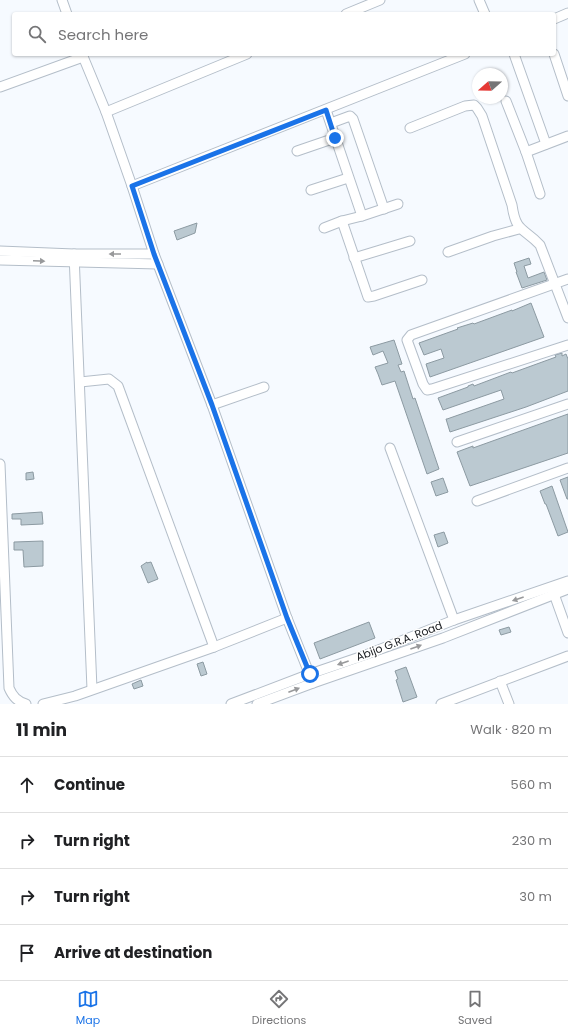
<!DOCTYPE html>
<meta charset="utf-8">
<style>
:root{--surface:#fff;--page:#f2f2f2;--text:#202124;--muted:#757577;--line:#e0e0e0;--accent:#1a73e8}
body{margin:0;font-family:Poppins,sans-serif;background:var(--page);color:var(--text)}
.compass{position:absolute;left:472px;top:68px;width:36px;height:36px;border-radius:50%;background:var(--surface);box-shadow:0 1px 3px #0004;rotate:250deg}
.stop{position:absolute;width:12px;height:12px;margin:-9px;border:3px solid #1a73e8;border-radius:50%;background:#fff}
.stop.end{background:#1a73e8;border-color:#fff;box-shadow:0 1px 4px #0008}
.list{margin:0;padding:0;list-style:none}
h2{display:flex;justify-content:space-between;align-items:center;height:52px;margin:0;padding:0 16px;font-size:17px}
h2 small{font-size:13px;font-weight:400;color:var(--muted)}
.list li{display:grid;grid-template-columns:26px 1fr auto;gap:12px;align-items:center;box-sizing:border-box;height:56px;padding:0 16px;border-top:1px solid var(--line)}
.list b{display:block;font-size:15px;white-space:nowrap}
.list em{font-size:13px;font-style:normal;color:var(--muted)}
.icon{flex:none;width:22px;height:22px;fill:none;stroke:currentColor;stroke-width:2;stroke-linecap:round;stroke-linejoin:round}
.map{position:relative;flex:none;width:568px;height:704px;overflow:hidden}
.search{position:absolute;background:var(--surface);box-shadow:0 1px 3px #0004;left:12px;right:12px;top:12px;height:44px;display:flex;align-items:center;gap:10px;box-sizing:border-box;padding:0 14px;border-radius:4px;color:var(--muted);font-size:15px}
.sheet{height:276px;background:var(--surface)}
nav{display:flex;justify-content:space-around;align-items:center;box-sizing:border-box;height:56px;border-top:1px solid var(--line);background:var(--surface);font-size:11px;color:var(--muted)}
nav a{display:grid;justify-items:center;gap:2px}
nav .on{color:var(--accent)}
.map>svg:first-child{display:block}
.building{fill:#bbc9d1;stroke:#8c9aa2}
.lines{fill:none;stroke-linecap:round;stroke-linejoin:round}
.minor-casing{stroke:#b4bec9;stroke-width:11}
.minor{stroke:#fff;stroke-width:9}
.oneway{fill:#98999b}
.route{stroke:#1a73e8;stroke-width:5}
.labels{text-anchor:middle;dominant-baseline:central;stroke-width:3;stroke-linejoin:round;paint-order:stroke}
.street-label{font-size:11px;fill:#191c20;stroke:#fff}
</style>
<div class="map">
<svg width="568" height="704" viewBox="0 0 568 704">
<rect width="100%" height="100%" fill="#f6faff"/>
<g class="building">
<path d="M197 223 195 233 177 240 174 231Z"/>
<path d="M529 258 531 264 524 266 528 278 544 272 547 280 522 288 516 272H517L514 263Z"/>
<path d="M531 303 544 337 430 377 426 364 444 358 441 349 424 355 419 343 458 329 457 328 473 323 474 324 512 310V311Z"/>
<path d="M394 340 402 364 398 365 401 372 404 371 413 399 415 398 439 469 427 474 395 381 382 385 378 374 375 367 388 363 383 351 373 355 370 347Z"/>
<path d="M562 353V356L566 354 568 359V391L526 407 450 432 446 419H447L504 399 501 390 443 410 438 398 468 387V386L473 384 474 386 511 372 512 373 556 357 555 355Z"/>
<path d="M568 414V453L470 486 457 452 473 446V448Z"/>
<path d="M33 472 34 479 26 480V473Z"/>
<path d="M568 477V499H567L560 480Z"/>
<path d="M443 478 448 492 436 496 431 482Z"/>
<path d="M552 486 568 532 558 536 546 504H545L540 491Z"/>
<path d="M42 512 43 524 21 525V519H12V514Z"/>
<path d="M444 532 448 543 438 547 434 535Z"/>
<path d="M43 541V566L24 567 23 550H14V542Z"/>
<path d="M147 562V563L151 562 158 579 148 583 141 566Z"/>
<path d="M369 622 375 638 320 659 314 643Z"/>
<path d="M509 627 511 632 501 635 499 630Z"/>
<path d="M203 662 207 674 201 676 197 664Z"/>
<path d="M406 667 417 697 403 702 396 680 398 679 395 671Z"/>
<path d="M141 680 143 686 134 689 132 684Z"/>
</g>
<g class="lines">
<g class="minor-casing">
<g id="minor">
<path d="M62 0 67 14"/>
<path d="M479 0 485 14"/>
<path d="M346 14 380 0"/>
<path d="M554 19 568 13"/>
<path d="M82 54 106 112 132 186 154 254 212 405 287 618 313 683"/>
<path d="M514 54 546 144"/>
<path d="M554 54 568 96"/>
<path d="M0 87 83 57"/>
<path d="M506 101 526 152"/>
<path d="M106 112 247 54"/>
<path d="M331 123 350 116 353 119 384 209"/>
<path d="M410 128 465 106 474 105 477 108 482 116 512 205C516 233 523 227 540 245L568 318"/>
<path d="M297 151 335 138"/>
<path d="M132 186 465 54"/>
<path d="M311 190 348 178"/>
<path d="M540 194 526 152 568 136"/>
<path d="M362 216 398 204"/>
<path d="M342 221 368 297 374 296 422 280"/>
<path d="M324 228 342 221 362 216 326 110"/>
<path d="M0 251 74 254H154"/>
<path d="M448 252 493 236 519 229"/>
<path d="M74 254 92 689"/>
<path d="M354 258 410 241"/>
<path d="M0 260 158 264"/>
<path d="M568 279 411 335 407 340 423 384 427 390 432 389 568 345"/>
<path d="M80 382 109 379 118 386 214 647"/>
<path d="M212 405 264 387"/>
<path d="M457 442 568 404"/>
<path d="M390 448 454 620"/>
<path d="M0 464 9 688C13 697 17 701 26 704"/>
<path d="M477 501 568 468"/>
<path d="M554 594 568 633"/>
<path d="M500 681 509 704"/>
<path d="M43 704 75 696 214 647 287 618"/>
<path d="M231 704 310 674 363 656 454 620 568 581"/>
<path d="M257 704 313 683 443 638 568 589"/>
<path d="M441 704 568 656"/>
</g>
</g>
<use href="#minor" class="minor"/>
</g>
<defs><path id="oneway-solid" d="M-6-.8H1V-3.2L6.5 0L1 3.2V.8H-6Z"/></defs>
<g class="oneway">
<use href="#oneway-solid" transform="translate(115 254) rotate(180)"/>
<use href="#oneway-solid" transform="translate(39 261) rotate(2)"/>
<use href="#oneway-solid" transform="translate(518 599) rotate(161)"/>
<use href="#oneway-solid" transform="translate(416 647) rotate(-20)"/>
<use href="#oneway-solid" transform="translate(343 663) rotate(161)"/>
<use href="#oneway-solid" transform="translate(294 690) rotate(-21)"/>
</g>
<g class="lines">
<path class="route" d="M310 674 287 618 212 405 154 254 132 186 326 110 335 138"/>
</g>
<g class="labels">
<g class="street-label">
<text transform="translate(399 641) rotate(-21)">Abijo G.R.A. Road</text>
</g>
</g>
</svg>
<svg class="compass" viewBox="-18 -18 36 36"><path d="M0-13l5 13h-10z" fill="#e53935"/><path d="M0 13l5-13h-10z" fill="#757577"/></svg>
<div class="stop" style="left:310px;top:674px"></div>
<div class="stop end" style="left:335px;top:138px"></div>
<div class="search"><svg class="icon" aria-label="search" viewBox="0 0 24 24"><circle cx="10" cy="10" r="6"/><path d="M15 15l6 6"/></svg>Search here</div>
</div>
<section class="sheet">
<h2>11 min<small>Walk · 820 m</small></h2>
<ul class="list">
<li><svg class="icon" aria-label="ahead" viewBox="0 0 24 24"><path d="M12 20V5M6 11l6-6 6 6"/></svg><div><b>Continue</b></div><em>560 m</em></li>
<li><svg class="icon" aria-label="right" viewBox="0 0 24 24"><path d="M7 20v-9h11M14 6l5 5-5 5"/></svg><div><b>Turn right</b></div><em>230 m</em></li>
<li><svg class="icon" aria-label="right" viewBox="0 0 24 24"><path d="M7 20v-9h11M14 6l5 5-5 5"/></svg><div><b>Turn right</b></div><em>30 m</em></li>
<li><svg class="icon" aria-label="arrive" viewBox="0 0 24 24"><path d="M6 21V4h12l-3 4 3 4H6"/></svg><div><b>Arrive at destination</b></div></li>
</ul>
</section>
<nav>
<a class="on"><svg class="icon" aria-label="map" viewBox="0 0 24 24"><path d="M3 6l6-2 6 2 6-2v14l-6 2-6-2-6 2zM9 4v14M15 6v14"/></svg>Map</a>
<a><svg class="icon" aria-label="directions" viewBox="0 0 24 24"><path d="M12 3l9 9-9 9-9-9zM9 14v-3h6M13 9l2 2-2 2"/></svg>Directions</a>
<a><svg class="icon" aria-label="saved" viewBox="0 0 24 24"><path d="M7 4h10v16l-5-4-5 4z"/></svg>Saved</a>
</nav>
